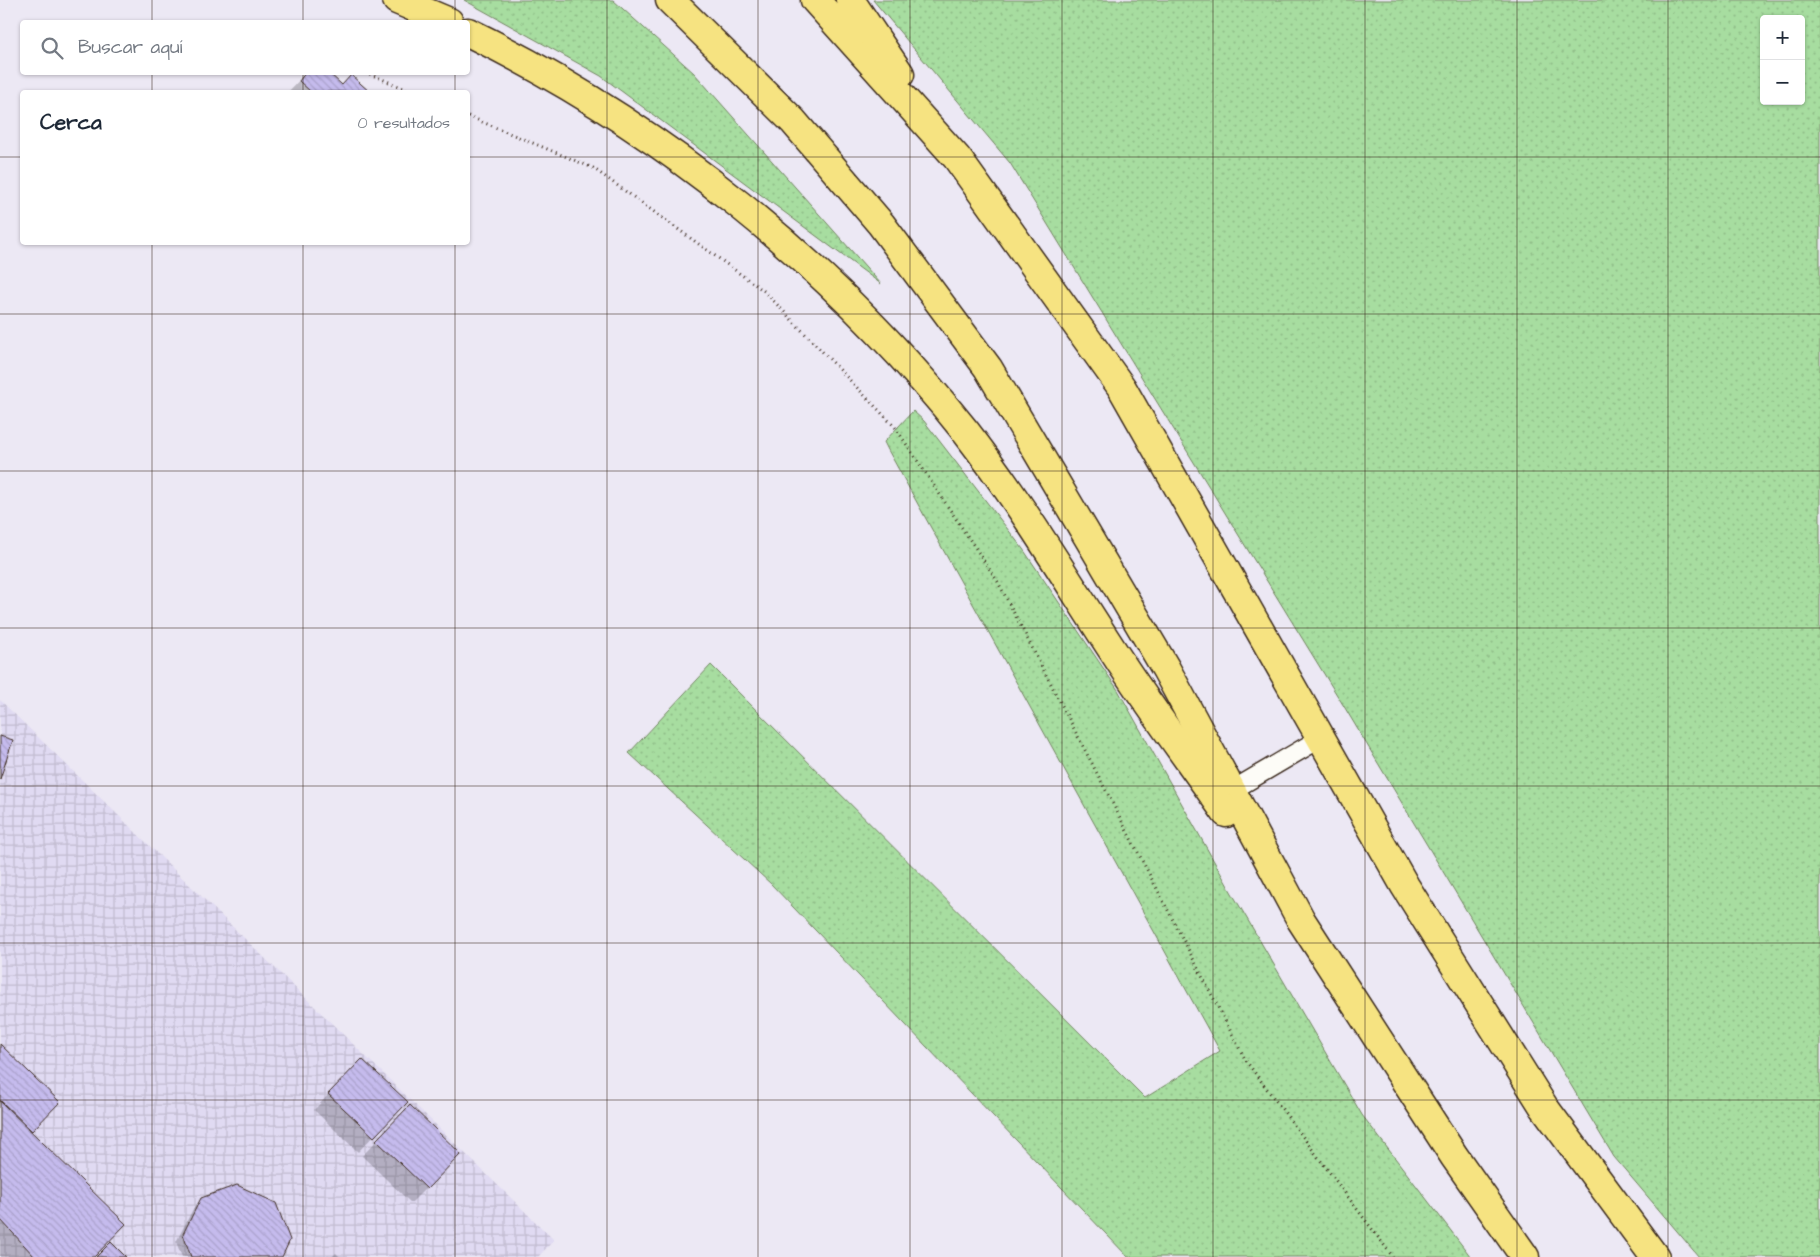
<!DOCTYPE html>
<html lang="es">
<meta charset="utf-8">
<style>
:root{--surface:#fff;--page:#f6f6f7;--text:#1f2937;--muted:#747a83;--line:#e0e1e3}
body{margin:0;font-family:"Architects Daughter",sans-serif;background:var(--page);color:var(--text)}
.controls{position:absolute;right:15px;top:15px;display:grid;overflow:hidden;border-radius:5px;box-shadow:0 1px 4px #0004}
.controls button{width:45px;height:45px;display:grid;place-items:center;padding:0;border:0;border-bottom:1px solid var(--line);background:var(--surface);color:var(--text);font:25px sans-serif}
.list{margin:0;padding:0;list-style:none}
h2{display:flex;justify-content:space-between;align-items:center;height:65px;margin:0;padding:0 20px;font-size:21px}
h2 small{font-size:16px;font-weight:400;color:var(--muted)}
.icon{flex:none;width:28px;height:28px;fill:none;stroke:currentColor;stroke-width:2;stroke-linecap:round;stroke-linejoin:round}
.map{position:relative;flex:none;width:1820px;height:1257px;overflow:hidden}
.search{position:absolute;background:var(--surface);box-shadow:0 1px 4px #0004;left:20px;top:20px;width:450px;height:55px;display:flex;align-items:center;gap:12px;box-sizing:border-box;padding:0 18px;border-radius:5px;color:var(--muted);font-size:19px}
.panel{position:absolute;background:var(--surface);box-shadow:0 1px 4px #0004;left:20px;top:90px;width:450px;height:155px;border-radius:5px}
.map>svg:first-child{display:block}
.industrial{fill:url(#industrial-grid)}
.grass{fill:url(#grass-dots);stroke:#71845f;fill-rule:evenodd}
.shadow{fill:#0003}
.building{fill:url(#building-back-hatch);stroke:#3b2a1e}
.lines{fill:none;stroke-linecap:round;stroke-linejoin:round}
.lane-casing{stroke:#3b2a1e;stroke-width:21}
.highway-casing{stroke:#3b2a1e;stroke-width:31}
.path{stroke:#3b2a1e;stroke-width:3;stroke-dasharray:1 4;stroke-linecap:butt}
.lane{stroke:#fdfcf7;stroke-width:18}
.highway{stroke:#f6e381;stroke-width:28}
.grid{fill:none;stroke:#3b2a1e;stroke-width:1;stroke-opacity:0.55}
</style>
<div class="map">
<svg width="1820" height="1257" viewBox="0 0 1820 1257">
<defs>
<pattern id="industrial-grid" width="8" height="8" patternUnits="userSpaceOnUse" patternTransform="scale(1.25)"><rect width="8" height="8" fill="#e0daf2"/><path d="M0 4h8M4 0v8" fill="none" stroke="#c1bbcf"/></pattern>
<pattern id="grass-dots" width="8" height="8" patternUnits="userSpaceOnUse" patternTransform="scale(1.25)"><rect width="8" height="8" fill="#a7dda0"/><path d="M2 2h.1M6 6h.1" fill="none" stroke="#91be89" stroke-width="1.8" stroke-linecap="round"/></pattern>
<pattern id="building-back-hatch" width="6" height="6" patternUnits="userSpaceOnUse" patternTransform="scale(1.25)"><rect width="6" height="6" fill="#c5bbed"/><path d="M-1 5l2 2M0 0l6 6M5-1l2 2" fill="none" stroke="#aaa1cb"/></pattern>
</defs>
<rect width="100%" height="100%" fill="#ece8f4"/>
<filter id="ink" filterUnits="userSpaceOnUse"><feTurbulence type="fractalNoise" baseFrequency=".02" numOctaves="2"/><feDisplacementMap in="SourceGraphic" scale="10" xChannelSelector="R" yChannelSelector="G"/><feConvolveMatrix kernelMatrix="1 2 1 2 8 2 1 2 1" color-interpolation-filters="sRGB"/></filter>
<g filter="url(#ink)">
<path class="industrial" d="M0 700 554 1240 538 1257H0Z"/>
<g class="grass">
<path d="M464 0H613L694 73 881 284 601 76Z"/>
<path d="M873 0H1820V1257H1699L1614 1157 1345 708 1010 163ZM1764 19H1801V101H1764Z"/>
<path d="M913 411 924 421 1023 549 1118 690 1229 888 1362 1115 1471 1257H1128L771 884 629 753 711 665 1145 1098 1220 1051 888 450 884 442Z"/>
</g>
<g class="shadow">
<path d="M307 72 341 87 351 76 369 92H288Z"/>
<path d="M0 1046 59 1102 30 1132 92 1257H0Z"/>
<path d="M347 1075 406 1102 358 1152 314 1110Z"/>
<path d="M395 1122 426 1188 411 1203 362 1156Z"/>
<path d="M202 1199 281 1257H182L176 1242 194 1207Z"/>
<path d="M336 1253 340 1257H332Z"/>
</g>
<g class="building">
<path d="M306 72H328L342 85 351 75 370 92H311L299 81Z"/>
<path d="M0 736 13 740 0 779Z"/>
<path d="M0 1044 60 1102 32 1131 0 1100Z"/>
<path d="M362 1059 408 1102 374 1137 328 1094Z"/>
<path d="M0 1101 126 1224 94 1257H35L0 1219Z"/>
<path d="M410 1105 461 1154 427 1189 376 1140Z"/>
<path d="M237 1185 276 1203 290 1240 282 1257H191L183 1234 201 1198Z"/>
<path d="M111 1242 126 1257H96Z"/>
</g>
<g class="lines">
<g class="lane-casing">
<path id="lane" d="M1231 791 1321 738"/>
</g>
<g class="highway-casing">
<g id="highway">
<path d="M397 0 449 22"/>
<path d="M670 0 793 121 881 224 988 368 1166 669 1301 920 1454 1156 1525 1257"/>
<path d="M815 0 957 158 1122 388 1405 886 1544 1107 1655 1257"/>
<path d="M850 0 900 74"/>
<path d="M468 32C660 126 832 264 966 432 1021 503 1066 579 1115 654 1150 708 1189 760 1226 813"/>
</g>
</g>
<g class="path">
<path d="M365 72 413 92"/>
<path d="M468 116 593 168 764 291 895 427 998 582 1246 1061 1393 1257"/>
</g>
<use href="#lane" class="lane"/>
<use href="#highway" class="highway"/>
</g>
</g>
<path class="grid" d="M152 0V22M303 0V22M455 0V22M607 0V1257M758 0V1257M910 0V1257M1062 0V1257M1213 0V1257M1365 0V1257M1517 0V1257M1668 0V1257M152 72V92M303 72V92M455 72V92M0 157H22M468 157H1820M152 242V1257M303 242V1257M455 242V1257M0 314H1820M0 471H1820M0 628H1820M0 786H1820M0 943H1820M0 1100H1820"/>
</svg>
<div class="controls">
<button>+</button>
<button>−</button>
</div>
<div class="search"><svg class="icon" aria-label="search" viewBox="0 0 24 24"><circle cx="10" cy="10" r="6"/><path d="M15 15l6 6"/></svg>Buscar aquí</div>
<section class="panel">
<h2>Cerca<small>0 resultados</small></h2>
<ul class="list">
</ul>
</section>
</div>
